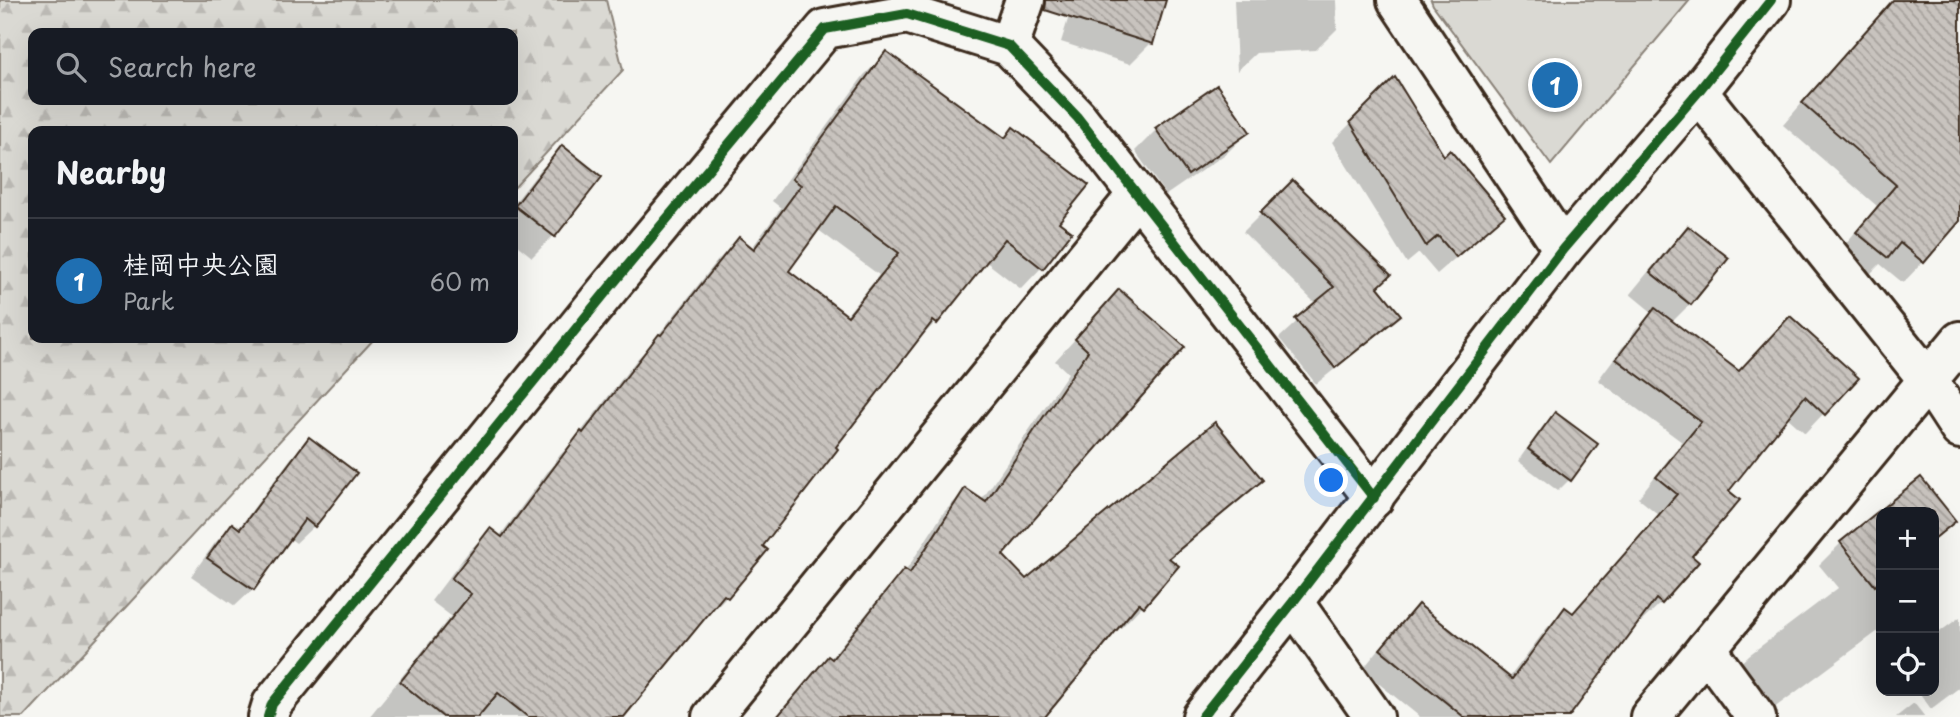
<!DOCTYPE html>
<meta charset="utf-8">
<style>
:root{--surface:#171b24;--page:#20242c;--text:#f1f3f6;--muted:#9ea1a6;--line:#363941;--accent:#1f6fb2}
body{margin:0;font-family:"Playpen Sans","Klee One",sans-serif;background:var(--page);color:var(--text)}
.controls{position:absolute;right:21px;bottom:21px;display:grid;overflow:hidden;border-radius:14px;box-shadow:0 7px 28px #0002}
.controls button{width:63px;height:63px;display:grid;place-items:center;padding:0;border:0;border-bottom:2px solid var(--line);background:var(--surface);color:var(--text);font:35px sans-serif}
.you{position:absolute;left:1332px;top:481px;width:24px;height:24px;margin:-18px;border:5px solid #fff;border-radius:50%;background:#1a73e8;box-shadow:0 0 0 10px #1a73e833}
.badge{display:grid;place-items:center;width:46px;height:46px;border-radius:50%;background:var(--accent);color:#fff;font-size:23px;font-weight:700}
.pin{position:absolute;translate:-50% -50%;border:4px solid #fff;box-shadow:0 2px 7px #0006}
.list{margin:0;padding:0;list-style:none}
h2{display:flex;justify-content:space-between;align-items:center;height:91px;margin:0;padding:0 28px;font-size:30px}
h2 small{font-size:23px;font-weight:400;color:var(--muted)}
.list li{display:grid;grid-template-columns:46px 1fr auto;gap:21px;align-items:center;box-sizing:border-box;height:126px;padding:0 28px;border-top:2px solid var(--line)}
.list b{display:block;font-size:26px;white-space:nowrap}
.list p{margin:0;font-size:23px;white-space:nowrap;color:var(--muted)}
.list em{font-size:23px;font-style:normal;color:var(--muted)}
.icon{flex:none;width:38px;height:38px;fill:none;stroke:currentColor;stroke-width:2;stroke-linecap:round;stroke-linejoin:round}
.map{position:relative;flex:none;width:1960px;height:717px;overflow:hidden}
.search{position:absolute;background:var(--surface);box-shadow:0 7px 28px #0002;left:28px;top:28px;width:490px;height:77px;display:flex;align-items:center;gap:18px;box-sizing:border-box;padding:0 24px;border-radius:14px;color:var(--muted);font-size:26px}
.panel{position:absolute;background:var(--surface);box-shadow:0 7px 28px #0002;left:28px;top:126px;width:490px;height:217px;border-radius:14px}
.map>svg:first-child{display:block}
.green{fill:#dad9d3;stroke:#8a8278;stroke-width:2}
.forest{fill:url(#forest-firs);stroke:#8a8278;stroke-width:2;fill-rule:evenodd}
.shadow{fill:#0003;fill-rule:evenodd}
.building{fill:url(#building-back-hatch);stroke:#3b2a1e;stroke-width:2;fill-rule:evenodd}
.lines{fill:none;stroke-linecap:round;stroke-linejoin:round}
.minor-casing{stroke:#3b2a1e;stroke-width:44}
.tertiary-casing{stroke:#3b2a1e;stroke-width:44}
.minor{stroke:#f6f6f2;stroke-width:38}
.tertiary{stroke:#f6f6f2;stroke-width:38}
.cycleway-casing{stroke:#f6f6f2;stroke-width:15}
.cycleway{stroke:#1b5e20;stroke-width:10}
</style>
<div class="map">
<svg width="1960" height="717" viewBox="0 0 1960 717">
<defs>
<pattern id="forest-firs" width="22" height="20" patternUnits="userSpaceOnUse" patternTransform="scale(1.75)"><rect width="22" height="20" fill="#dad9d3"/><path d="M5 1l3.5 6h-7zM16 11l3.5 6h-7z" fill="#bcbab5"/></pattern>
<pattern id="building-back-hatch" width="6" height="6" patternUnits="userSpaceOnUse" patternTransform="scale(1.75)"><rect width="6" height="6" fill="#c8c3be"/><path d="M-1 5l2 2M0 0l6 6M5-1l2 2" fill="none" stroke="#a49f9a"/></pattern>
</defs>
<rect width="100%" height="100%" fill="#f6f6f2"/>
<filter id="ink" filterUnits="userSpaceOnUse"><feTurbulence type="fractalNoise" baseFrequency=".0143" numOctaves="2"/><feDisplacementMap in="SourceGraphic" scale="14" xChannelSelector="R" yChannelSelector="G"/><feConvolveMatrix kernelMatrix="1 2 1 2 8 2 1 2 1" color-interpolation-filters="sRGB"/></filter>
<g filter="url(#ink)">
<path class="green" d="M1431 0H1690L1551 165 1433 5Z"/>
<path class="forest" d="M0 0H606L623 70 513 189V131H33V338H375L24 717H0ZM33 33H513V100H33Z"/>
<g class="shadow">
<path d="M1074 0H1164L1151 43 1130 64 1061 42Z"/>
<path d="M1234 0H1336L1337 29 1316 50 1256 53 1237 71Z"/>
<path d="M1896 0H1960V218L1923 262 1903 283 1880 264 1866 278 1837 254 1877 206 1783 125 1847 51Z"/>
<path d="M886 54 1004 139 1013 129 1057 223 1042 267 1021 289 985 261 935 323 914 344 833 447 760 546 765 550 726 597 705 618 704 617 622 717H369L451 616 431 601 469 551 490 530 499 537 560 455 573 442 638 358 648 348 718 260 739 239 751 249 781 208 772 201 864 75ZM817 229 879 275 845 317 787 271Z"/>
<path d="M1394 80 1443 158 1503 215 1484 233 1437 274 1419 253 1407 263 1332 142Z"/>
<path d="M1156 130 1248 132 1227 153 1166 195 1135 151Z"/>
<path d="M563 148 554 235 532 257 513 242V205L541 169Z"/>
<path d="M1293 182 1399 315 1381 332 1316 384 1279 338 1316 304 1243 232Z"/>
<path d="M1689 228 1727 259 1690 304 1671 323 1738 373 1770 338 1824 413 1805 433 1787 417 1727 492 1661 603 1641 622 1638 620 1567 717H1420L1362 670 1398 626 1418 606 1509 678 1546 629 1565 609 1572 614 1659 515 1638 498 1682 442 1598 380 1635 330 1653 313 1630 294 1667 249Z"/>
<path d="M1119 291 1000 555 1026 581 1260 480 1239 501 1169 560 1176 567 1142 606 1121 628 1118 625 1043 717H776L807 680 830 659 883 593 905 572 944 512 965 491 981 501 1068 373 1055 361Z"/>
<path d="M1555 414 1569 480 1558 491 1518 461 1543 426Z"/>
<path d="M309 439 314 526 296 543 289 538 253 589 235 606 191 576 215 543 232 525 238 529 292 457Z"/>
<path d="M1920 479 1954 521 1934 541V512H1881V629L1762 717 1727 676 1749 655 1838 588 1819 565 1841 543Z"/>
<path d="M1960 617V687L1931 709 1918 691H1934V636Z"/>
<path d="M1914 703 1925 717H1896Z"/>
</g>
<g class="building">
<path d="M1046 0H1166L1153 44 1045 10Z"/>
<path d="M1893 0H1960V221L1924 263 1900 243 1888 258 1856 232 1896 185 1802 103Z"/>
<path d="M886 51 1005 138 1013 127 1089 185 1059 222 1072 232 1043 269 1005 239 937 324 933 321 836 447 838 449 763 546 768 550 728 598 724 595 624 717H528L498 693 478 717H443L400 682 471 594 451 579 490 528 502 537 581 431 583 433 659 334 661 335 739 237 754 249 801 185 792 179ZM836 206 899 253 848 316 789 271Z"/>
<path d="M1395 77 1444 156 1450 150 1505 215 1456 257 1438 236 1426 246 1350 122Z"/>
<path d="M1217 85 1250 132 1188 175 1155 128Z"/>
<path d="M562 145 602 177 555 237 515 206Z"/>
<path d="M1293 180 1391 275 1378 287 1401 315 1335 368 1295 319 1334 287 1260 213Z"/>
<path d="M1688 226 1729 258 1691 305 1650 272Z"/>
<path d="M1119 289 1185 347 1003 555 1026 579 1215 422 1263 480 1169 558 1179 566 1144 607 1139 603 1045 717H777L828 656 832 659 904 569 910 573 965 488 986 502 1088 351 1075 339Z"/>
<path d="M1655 308 1739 371 1790 316 1859 378 1825 415 1805 396 1729 491 1740 500 1692 556 1699 562 1662 604 1656 599 1569 717H1464L1380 649 1418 604 1512 679 1565 607 1573 613 1677 494 1656 477 1701 422 1616 359Z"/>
<path d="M1555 412 1598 444 1571 481 1528 449Z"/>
<path d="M309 437 357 473 315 527 305 519 254 590 207 558 232 523 240 529Z"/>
<path d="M1921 477 1956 521 1934 539V512H1881V581L1875 586 1840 542Z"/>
</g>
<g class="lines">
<g class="minor-casing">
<g id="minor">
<path d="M1397 0 1563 249"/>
<path d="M1009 46 1025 0"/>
<path d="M1698 92 1928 380 1960 429"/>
<path d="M1293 602 1374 717"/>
<path d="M1706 649 1756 717"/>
<path d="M268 717 272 704 605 293 825 29 907 14 1009 46 1077 117 1374 498"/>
<path d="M712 717 1137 195"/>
<path d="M1650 717 1960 341"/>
</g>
</g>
<g class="tertiary-casing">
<path id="tertiary" d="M1202 717 1293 602 1563 249 1698 92 1771 0"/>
</g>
<use href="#minor" class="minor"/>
<use href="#tertiary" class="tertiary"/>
<g class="cycleway-casing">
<g id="cycleway">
<path d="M268 717 272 704 605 293 825 29 907 14 1009 46 1077 117 1374 498"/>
<path d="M1202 717 1293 602 1563 249 1698 92 1771 0"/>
</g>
</g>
<use href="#cycleway" class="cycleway"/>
</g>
</g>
</svg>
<div class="controls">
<button>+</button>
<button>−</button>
<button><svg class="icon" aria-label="locate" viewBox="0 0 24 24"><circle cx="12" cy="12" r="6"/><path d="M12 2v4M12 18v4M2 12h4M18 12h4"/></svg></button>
</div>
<div class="you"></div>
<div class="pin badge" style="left:1555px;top:85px">1</div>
<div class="search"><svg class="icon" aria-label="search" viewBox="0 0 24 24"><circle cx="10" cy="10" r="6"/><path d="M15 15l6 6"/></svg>Search here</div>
<section class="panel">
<h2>Nearby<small></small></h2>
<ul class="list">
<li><span class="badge">1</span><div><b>桂岡中央公園</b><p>Park</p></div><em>60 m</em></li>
</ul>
</section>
</div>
